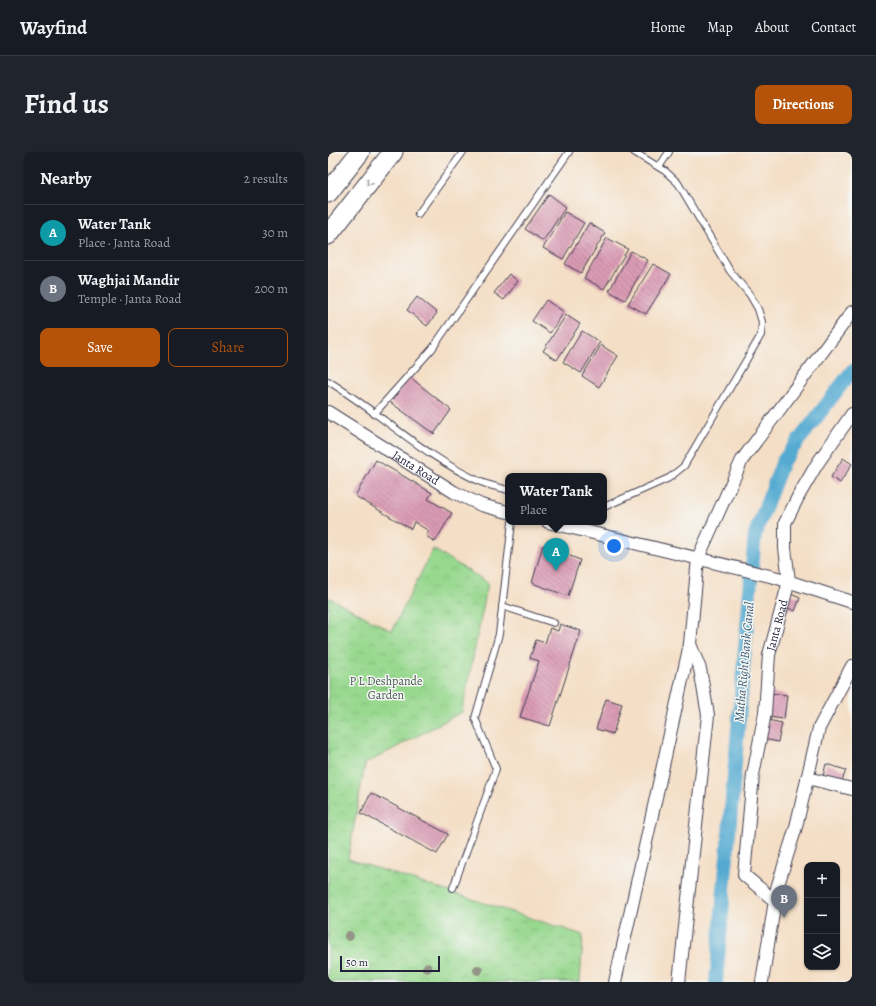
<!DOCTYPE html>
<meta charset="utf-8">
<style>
:root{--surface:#171b24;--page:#20242c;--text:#f1f3f6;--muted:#9ea1a6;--line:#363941;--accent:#b45309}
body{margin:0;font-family:Alegreya,serif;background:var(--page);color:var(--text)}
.controls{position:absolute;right:12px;bottom:12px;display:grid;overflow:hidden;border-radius:8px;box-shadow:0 1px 3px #0004}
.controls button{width:36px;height:36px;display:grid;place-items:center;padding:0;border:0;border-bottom:1px solid var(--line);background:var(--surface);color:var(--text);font:20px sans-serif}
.scale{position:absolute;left:12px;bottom:10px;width:100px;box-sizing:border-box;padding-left:4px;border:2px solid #22223b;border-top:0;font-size:11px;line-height:14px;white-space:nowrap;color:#22223b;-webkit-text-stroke:3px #f6f6f2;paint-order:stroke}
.you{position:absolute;left:286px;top:394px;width:14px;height:14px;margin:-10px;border:3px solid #fff;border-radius:50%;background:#1a73e8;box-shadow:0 0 0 6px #1a73e833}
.badge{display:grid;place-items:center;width:26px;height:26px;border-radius:50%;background:var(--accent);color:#fff;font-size:13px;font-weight:700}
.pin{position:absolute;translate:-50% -33px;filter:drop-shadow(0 1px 2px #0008)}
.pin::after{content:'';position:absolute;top:21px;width:14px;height:12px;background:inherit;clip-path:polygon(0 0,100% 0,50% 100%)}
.popup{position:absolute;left:177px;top:321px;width:102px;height:52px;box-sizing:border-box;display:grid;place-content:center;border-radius:8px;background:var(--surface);filter:drop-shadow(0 1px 3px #0005);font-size:13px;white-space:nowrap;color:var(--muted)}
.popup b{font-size:15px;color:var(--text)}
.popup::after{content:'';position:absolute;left:50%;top:100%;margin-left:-8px;border:8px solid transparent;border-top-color:var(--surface)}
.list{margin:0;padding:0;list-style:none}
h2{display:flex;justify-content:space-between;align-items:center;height:52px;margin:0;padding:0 16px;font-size:17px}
h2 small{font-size:13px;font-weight:400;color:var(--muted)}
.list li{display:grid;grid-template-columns:26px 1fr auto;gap:12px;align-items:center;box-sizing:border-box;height:56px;padding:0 16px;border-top:1px solid var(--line)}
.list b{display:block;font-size:15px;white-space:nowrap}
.list p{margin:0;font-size:13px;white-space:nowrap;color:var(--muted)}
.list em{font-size:13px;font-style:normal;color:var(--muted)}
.actions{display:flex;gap:8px;padding:12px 16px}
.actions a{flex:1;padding:9px 0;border:1px solid var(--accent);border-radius:8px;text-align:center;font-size:14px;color:var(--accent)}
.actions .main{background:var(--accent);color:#fff}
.icon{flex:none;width:22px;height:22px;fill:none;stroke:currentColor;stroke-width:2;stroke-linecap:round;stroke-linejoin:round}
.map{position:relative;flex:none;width:524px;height:830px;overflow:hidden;border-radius:8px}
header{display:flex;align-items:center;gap:24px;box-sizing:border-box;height:56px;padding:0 20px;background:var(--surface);border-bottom:1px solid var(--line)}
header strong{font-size:19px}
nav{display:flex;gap:22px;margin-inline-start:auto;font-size:14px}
.intro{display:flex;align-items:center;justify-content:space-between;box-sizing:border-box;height:96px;padding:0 24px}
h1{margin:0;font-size:28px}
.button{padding:10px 18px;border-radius:8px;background:var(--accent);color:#fff;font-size:14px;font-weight:700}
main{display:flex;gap:24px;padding:0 24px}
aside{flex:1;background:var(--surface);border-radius:8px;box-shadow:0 1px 3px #0004}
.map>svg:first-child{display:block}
.park{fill:url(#park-crowns);stroke:#5c7d64}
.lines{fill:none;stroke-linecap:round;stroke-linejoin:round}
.canal{stroke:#55aad1;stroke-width:14}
.building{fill:url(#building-back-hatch)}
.service-casing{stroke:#423e50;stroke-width:8}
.minor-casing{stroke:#423e50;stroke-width:14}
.primary-casing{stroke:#423e50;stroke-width:21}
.service{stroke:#fff;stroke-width:6}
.minor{stroke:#fff;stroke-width:12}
.primary{stroke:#fff;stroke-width:19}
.tree{fill:#949587}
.oneway{stroke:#9c9ca7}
.labels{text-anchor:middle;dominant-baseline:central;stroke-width:3;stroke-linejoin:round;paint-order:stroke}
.street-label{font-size:12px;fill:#22223b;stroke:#f6f6f2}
.park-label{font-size:12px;fill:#455954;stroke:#f6f6f2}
.water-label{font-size:13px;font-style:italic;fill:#365877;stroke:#f6f6f2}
</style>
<header>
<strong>Wayfind</strong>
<nav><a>Home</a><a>Map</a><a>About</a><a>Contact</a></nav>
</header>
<div class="intro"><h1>Find us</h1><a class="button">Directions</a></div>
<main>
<aside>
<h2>Nearby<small>2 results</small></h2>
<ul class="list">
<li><span class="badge" style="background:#0f9aa8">A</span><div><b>Water Tank</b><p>Place · Janta Road</p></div><em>30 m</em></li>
<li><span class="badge" style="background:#6b7280">B</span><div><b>Waghjai Mandir</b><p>Temple · Janta Road</p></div><em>200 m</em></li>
</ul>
<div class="actions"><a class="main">Save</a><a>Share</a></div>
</aside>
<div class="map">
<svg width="524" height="830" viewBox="0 0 524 830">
<defs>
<pattern id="park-crowns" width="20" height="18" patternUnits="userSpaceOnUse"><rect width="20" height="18" fill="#97d88e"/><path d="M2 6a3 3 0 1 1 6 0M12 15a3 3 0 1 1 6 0" fill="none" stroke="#82b97b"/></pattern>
<pattern id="building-back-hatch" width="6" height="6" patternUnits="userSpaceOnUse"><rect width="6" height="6" fill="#da9bb4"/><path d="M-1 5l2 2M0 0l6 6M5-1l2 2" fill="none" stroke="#b07e94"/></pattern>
</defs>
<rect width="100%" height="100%" fill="#f6f6f2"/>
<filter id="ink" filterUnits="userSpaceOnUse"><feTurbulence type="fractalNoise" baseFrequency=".025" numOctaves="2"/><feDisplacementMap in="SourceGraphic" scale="8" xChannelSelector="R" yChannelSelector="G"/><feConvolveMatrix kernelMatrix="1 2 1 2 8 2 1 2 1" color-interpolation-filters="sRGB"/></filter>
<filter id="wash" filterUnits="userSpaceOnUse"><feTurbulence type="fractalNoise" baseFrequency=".012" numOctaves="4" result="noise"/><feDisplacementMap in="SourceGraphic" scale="16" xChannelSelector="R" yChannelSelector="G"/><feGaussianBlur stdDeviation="0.9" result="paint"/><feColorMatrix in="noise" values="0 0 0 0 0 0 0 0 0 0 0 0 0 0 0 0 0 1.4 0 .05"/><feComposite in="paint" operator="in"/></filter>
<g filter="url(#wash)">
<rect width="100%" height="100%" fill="#f4dec5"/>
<path class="park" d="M105 397 160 431 134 560 37 612 20 707 255 783 252 830H0V445L64 479Z"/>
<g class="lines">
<path class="canal" d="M388 830 427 382 455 309 524 219"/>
</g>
<g id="blocks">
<g class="building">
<path d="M221 42 238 55 215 89 197 77Z"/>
<path d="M237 60 256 71 235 107 215 96Z"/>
<path d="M261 71 277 81 253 121 237 112Z"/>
<path d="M279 86 300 97 276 137 256 126Z"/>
<path d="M303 99 320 108 297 148 281 139Z"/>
<path d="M325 112 343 122 318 162 300 152Z"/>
<path d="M181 122 190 129 176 148 166 141Z"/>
<path d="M89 145 109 161 99 174 79 158Z"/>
<path d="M218 148 236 160 222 181 204 169Z"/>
<path d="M238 163 252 172 229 208 215 199Z"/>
<path d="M254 179 272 190 253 221 235 210Z"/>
<path d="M273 193 290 204 271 235 254 224Z"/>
<path d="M82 225 123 258 106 282 62 250Z"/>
<path d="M515 306 524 312 512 331 503 325Z"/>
<path d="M48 308 104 341 100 347 124 361 107 390 98 384 101 379 86 370 83 377 27 344Z"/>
<path d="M215 393 252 408 240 444 204 431Z"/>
<path d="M463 442 472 446 467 459 458 455Z"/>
<path d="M232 472 253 479 222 574 192 565 211 509 202 506 208 488 217 491 222 476 230 479Z"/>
<path d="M443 541 459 543 456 567 440 565Z"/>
<path d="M278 547 294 552 285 582 268 577Z"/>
<path d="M440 568 454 571 450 590 436 587Z"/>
<path d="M498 612 518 618 514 629 495 624Z"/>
<path d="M43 641 120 682 109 702 33 661Z"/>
</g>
</g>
</g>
<g filter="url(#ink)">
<use href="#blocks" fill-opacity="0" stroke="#423e50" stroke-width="1"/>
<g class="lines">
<g class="service-casing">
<g id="service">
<path d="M331 15 341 0"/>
<path d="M90 62 135 0"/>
<path d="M0 229C52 261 97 305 153 330 162 334 171 335 180 338"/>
<path d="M46 262 104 197 241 0"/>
<path d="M276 355 341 326 356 314 433 183 434 170 430 157 422 143 402 119 350 31 337 19 306 0"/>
<path d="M174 454 226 471"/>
<path d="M125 736 168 617 147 566 171 482 184 370"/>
</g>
</g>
<g class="minor-casing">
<g id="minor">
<path id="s1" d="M0 260 126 340 153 353 180 360"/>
<path d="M220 370 450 426 524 450"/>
<path d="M479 626 524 637"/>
<path id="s2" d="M447 749 416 723 425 623 437 561 441 503 461 429 457 396V371L471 343 489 312 524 262"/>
<path d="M287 830 362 492 370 406 414 308 524 160"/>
<path d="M351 830 380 563 372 517 362 492"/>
<path d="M434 830 449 736 468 675 491 576 524 514"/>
</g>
</g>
<g class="primary-casing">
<g id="primary">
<path d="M0 41 32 0"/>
<path d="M0 83 65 0"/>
</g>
</g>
<use href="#service" class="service"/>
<use href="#minor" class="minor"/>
<use href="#primary" class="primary"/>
</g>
<g class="tree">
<circle cx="21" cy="784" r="5"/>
<circle cx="99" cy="816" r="5"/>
<circle cx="150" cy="818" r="5"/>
</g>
<defs><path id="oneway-chevron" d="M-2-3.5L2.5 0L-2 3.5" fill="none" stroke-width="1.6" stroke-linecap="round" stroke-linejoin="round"/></defs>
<use class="oneway" href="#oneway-chevron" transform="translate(41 31) rotate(127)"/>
</g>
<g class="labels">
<g class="street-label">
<text stroke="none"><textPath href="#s1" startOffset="104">Janta Road</textPath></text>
<text stroke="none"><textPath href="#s2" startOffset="293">Janta Road</textPath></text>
</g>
<g class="park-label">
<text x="58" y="529">P L Deshpande<tspan x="58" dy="14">Garden</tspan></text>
</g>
<g class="water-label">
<text transform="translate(416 510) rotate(-85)">Mutha Right Bank Canal</text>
</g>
</g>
</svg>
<div class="controls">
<button>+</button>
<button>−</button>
<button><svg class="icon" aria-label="layers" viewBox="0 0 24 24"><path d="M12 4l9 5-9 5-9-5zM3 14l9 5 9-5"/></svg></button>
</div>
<div class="scale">50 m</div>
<div class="you"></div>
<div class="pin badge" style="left:228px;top:419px;background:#0f9aa8">A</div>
<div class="popup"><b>Water Tank</b>Place</div>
<div class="pin badge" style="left:456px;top:766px;background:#6b7280">B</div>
</div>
</main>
